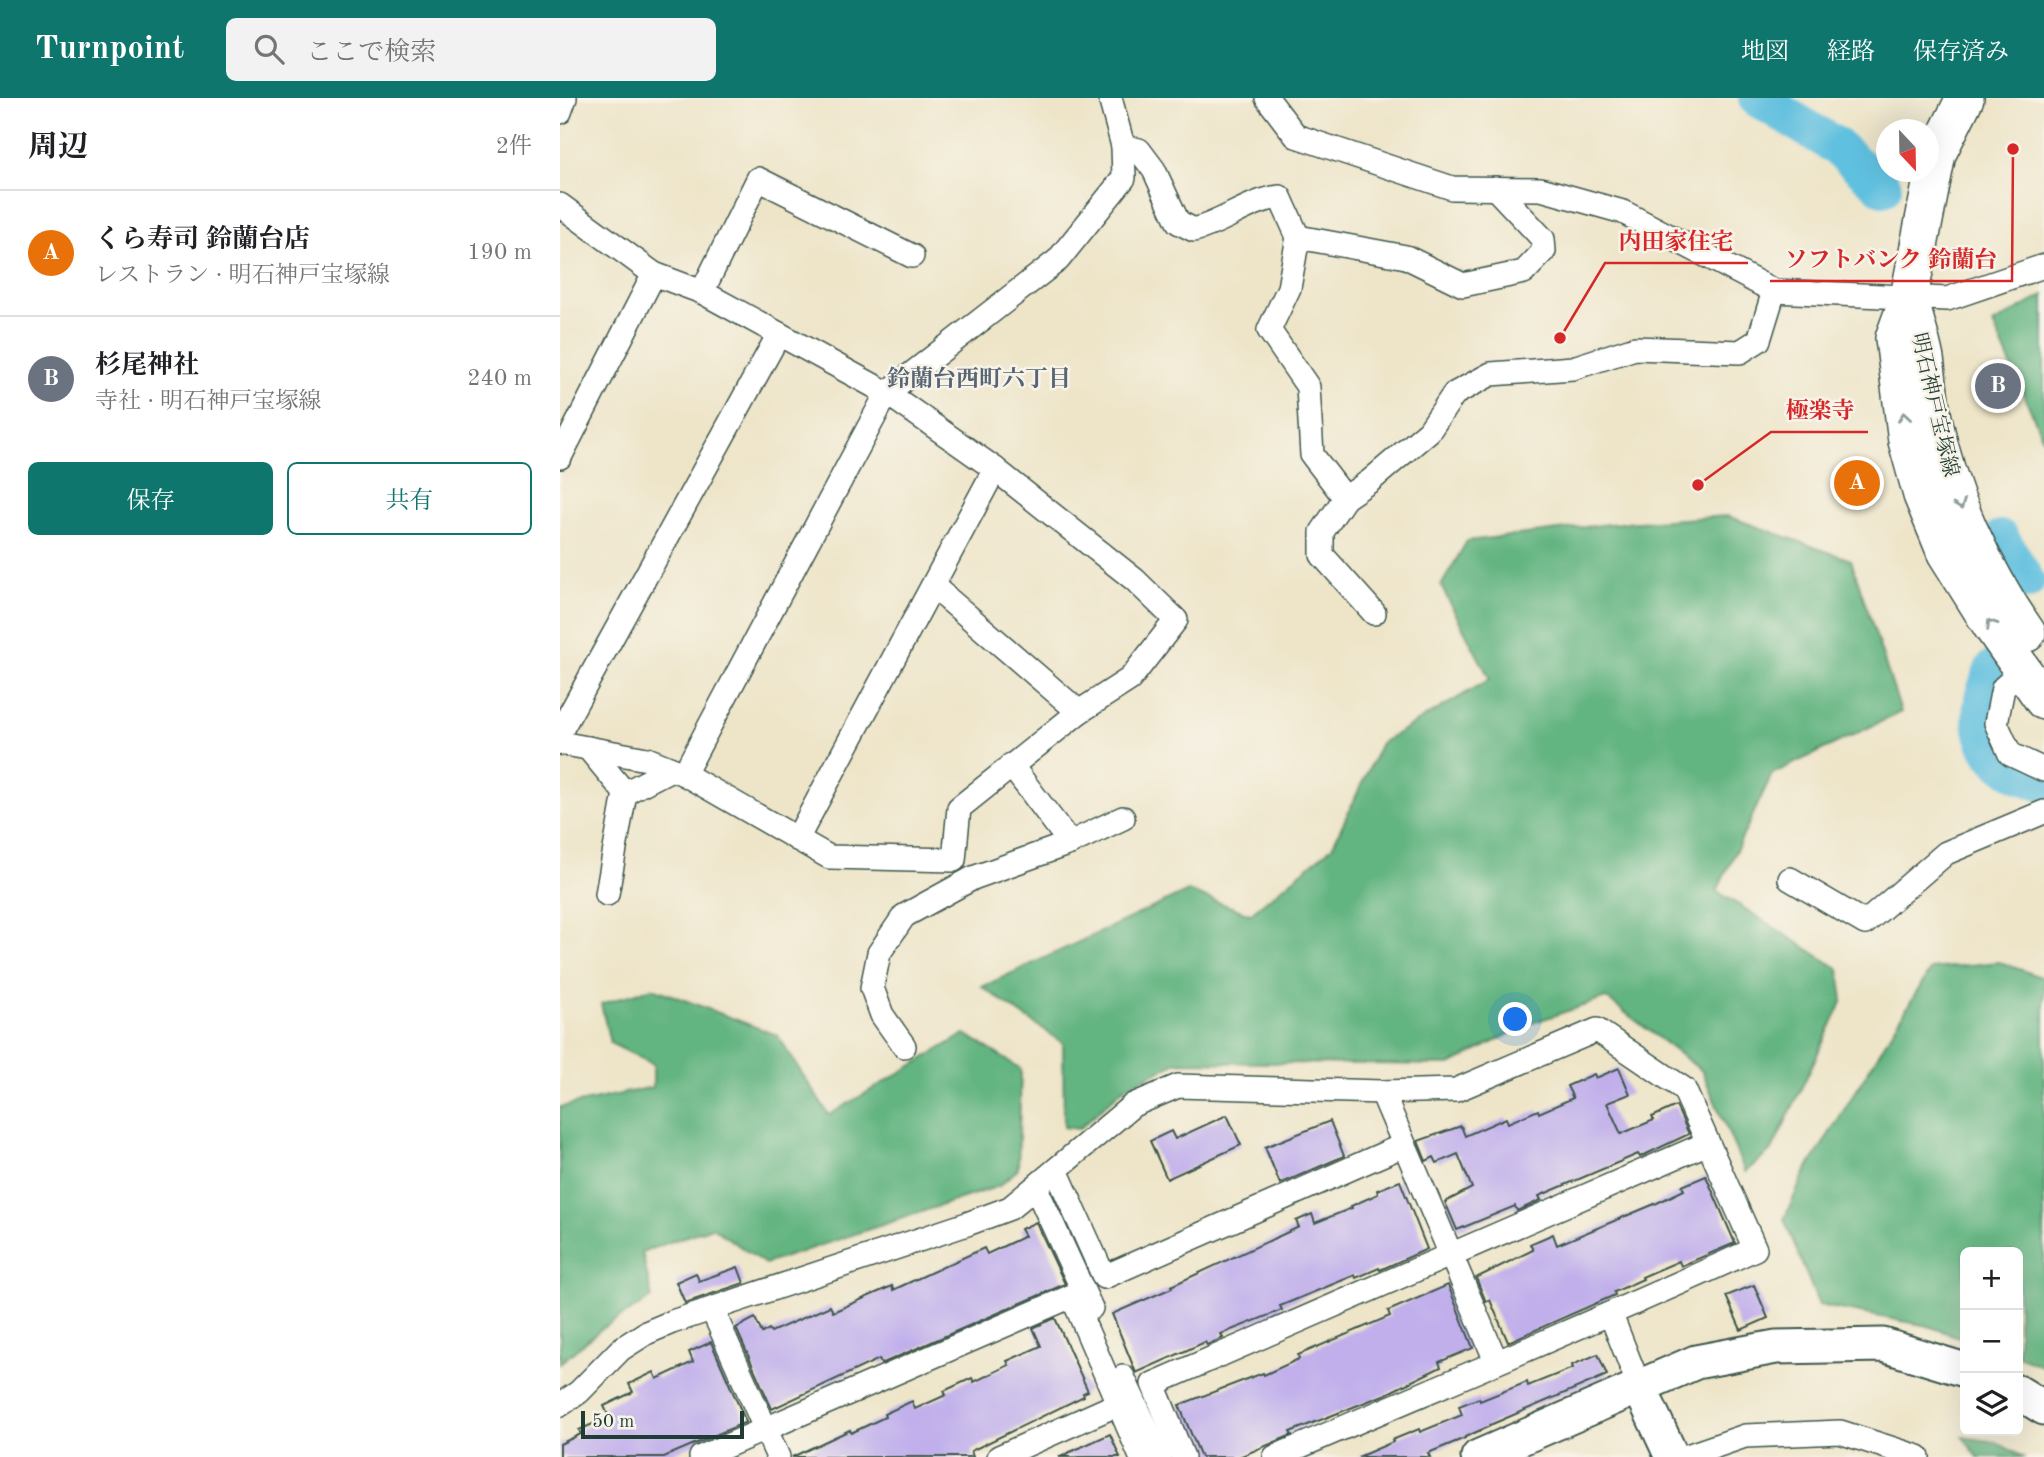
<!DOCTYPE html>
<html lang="ja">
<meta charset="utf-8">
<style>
:root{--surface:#fff;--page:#f2f2f2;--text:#202124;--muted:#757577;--line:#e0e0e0;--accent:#0f766e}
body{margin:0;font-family:"Old Standard TT","Noto Serif JP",serif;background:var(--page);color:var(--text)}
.controls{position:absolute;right:21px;bottom:21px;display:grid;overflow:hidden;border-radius:10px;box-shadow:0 7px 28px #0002}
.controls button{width:63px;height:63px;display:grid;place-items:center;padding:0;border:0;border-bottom:2px solid var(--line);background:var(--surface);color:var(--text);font:35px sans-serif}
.compass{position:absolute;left:1316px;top:21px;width:63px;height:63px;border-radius:50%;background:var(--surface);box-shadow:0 7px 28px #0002;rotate:158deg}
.scale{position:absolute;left:21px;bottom:18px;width:163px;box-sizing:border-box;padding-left:7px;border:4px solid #1f3d34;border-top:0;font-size:19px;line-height:24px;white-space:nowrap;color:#1f3d34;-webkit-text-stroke:5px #f7f3e8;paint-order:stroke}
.you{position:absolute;left:956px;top:922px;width:24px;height:24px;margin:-18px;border:5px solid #fff;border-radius:50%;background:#1a73e8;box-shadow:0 0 0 10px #1a73e833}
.badge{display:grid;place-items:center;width:46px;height:46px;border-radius:50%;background:var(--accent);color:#fff;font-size:23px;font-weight:700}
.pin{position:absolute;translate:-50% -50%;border:4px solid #fff;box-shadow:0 2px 7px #0006}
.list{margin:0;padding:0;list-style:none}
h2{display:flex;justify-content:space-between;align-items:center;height:91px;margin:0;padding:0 28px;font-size:30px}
h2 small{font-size:23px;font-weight:400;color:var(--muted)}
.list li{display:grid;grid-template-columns:46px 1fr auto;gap:21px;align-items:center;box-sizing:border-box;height:126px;padding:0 28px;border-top:2px solid var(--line)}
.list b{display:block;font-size:26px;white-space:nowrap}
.list p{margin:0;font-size:23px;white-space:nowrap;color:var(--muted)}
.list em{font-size:23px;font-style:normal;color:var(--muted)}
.actions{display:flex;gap:14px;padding:21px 28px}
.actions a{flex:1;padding:16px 0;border:2px solid var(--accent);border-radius:10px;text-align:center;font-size:24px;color:var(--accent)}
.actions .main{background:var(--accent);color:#fff}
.icon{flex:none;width:38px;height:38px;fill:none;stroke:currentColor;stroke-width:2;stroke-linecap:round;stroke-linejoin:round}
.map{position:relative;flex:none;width:1484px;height:1359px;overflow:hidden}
header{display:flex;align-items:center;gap:42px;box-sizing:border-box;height:98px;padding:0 35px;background:var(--accent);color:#fff}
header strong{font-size:33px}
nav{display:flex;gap:38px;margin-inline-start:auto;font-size:24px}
.search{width:490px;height:63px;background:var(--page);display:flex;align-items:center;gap:18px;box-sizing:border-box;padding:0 24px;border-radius:10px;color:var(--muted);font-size:26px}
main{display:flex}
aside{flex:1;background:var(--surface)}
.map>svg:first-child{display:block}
.forest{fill:#62b480;stroke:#40785a;stroke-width:2}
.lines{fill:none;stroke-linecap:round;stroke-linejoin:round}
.river{stroke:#61c0df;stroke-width:38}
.building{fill:#c0afeb}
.street-casing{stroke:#3e564a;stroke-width:26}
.secondary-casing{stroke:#3e564a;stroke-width:37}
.primary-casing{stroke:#3e564a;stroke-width:40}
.street{stroke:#fff;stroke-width:23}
.secondary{stroke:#fff;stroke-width:33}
.primary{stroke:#fff;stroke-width:37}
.oneway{stroke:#8f9e9a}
.labels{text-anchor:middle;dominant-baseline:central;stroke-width:5;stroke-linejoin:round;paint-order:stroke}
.street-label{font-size:21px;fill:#1f3d34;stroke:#f7f3e8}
.neighbourhood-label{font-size:23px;font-weight:bold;fill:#576574;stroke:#f7f3e8}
.leader{fill:none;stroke:#d62828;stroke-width:2.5}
.callout-dot{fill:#d62828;stroke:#f7f3e8;stroke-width:2.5}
.callout-label{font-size:23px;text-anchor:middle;font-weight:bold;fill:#d62828;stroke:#f7f3e8;stroke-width:5;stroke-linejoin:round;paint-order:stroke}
</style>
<header>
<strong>Turnpoint</strong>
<div class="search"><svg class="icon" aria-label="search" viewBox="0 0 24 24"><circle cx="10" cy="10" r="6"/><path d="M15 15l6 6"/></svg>ここで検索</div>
<nav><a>地図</a><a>経路</a><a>保存済み</a></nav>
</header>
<main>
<aside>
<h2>周辺<small>2件</small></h2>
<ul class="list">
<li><span class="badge" style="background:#e8710a">A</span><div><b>くら寿司 鈴蘭台店</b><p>レストラン · 明石神戸宝塚線</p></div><em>190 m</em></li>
<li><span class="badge" style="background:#6b7280">B</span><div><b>杉尾神社</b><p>寺社 · 明石神戸宝塚線</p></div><em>240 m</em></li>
</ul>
<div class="actions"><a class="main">保存</a><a>共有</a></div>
</aside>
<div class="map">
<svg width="1484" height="1359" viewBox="0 0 1484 1359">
<rect width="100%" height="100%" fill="#f7f3e8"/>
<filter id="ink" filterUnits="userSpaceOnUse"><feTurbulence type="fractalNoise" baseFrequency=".0143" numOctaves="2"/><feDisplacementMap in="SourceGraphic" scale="14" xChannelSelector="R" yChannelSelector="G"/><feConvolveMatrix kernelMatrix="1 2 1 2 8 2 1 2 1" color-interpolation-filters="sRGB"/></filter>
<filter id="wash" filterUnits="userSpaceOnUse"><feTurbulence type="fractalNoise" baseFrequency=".00686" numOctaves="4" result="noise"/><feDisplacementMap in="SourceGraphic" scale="28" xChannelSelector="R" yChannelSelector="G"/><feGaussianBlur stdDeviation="1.57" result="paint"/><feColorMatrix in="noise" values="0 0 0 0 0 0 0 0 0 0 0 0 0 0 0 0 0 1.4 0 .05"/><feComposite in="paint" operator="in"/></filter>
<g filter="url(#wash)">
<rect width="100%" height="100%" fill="#eee5c9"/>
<g class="forest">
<path d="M1484 197V343L1433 226Z"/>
<path d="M1167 418 1291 462 1341 614 1212 676 1157 793 1279 871 1283 902 1212 1052 1185 1074 1142 973 1046 900 966 927 890 967 617 964 564 990 519 1031 504 1029 503 945 422 889 628 793 690 816 772 749 821 645 930 581 881 488 907 443 1049 426Z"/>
<path d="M1439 864 1484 880V1269L1458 1258V1154H1405V1241L1368 1228 1259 1207 1224 1121 1245 1075 1371 871Z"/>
<path d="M93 890 217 937 269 1017 405 936 461 971 458 1071 439 1088 205 1166 152 1129 82 1154 92 1200 41 1231 0 1265V1009L93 989V966L50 945 41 906Z"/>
<path d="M1403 1339 1436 1344 1463 1359H1418Z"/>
</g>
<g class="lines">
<g class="river">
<path d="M1197 0 1276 48 1323 89"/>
<path d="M1441 441 1466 483"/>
<path d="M1434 570C1418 606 1411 643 1449 670 1459 677 1473 681 1484 686"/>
</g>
</g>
<g id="blocks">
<g class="building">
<path d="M1059 970 1070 996 1047 1005 1061 1036 1094 1022 1092 1019 1116 1008 1129 1036 1080 1059 1078 1056 979 1098 981 1102 957 1113 955 1108 897 1132 885 1104 912 1090 898 1056 877 1065 874 1059 866 1063 858 1043 901 1028 905 1038 946 1020 948 1025 978 1012 979 1015 1013 1000 1007 988 1034 976 1036 980Z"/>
<path d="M667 1017 681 1047 607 1081 590 1043 611 1033 615 1041Z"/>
<path d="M770 1023 784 1058 720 1086 705 1049Z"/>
<path d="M1146 1078 1175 1145 1121 1168 1119 1163 1082 1179 1083 1181 1054 1194 1055 1197 948 1244 930 1202 926 1204 916 1180 973 1152 970 1146 993 1136 997 1147 1097 1105 1124 1092 1122 1088Z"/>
<path d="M840 1083 867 1151 820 1172 819 1170 796 1180 795 1177 720 1208 722 1212 661 1236 663 1240 647 1247 645 1244 576 1275 552 1216 612 1190 611 1188 739 1129 736 1123 752 1116 755 1125 792 1110 791 1108 818 1096 817 1092Z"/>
<path d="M476 1124 505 1186 321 1266 319 1261 212 1311 176 1230 195 1220 202 1235 209 1231 211 1234 270 1208 273 1214 332 1188 333 1192 424 1150 427 1156 465 1138 461 1131Z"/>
<path d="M178 1169 184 1185 125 1205 116 1184 136 1175 139 1183Z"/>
<path d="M888 1187 913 1250 879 1264 881 1269 826 1296 730 1334 732 1337 679 1359H641L619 1307 703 1275 704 1277 739 1261 738 1257 830 1218 828 1213Z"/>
<path d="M1194 1187 1208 1220 1181 1232 1166 1198Z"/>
<path d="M495 1220 528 1293 523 1295 524 1298 411 1353 413 1359H232L290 1332 291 1335 325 1319 324 1316 352 1303 355 1311 386 1297 384 1293 412 1280 414 1284 449 1267 447 1263 481 1248 473 1230Z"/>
<path d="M151 1244 186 1324 104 1359H0V1346L21 1336 19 1332 49 1319 44 1308 73 1294 69 1286 94 1274 97 1281 133 1264 129 1254Z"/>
<path d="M1038 1256 1047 1277 930 1327V1328L905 1339V1340L868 1355 870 1359H798L833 1344 832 1342 859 1331 860 1334 902 1317 899 1308 919 1300 920 1303 967 1284 968 1288 1013 1270 1012 1267Z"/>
<path d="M550 1336 560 1359H499Z"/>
</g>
</g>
</g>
<g filter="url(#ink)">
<use href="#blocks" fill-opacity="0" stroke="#3e564a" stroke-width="2"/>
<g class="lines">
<g class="street-casing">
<g id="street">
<path d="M707 0 736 38 892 90 981 91 1063 114 1214 193 1387 201 1484 168"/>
<path d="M0 14 5 0"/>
<path d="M563 48 579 52 594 72 618 124 634 132C665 124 688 103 720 99L738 139 729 190 709 232 748 289 752 357 785 400 762 434V457L814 515"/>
<path d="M0 107 94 176 142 194 327 295 435 371 575 482 616 522 570 581 519 614 399 710 394 762 269 759 124 676 87 661 0 645"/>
<path d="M738 139 846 159 903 187 964 174 984 153 983 141 935 90"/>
<path d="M142 194 198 81 352 158"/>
<path d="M0 359 94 176"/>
<path d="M785 400 810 383 869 333 894 296 931 276 1013 270 1075 250 1180 254 1199 242 1214 193"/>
<path d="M373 488 519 614"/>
<path d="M1463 572 1443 590 1436 625 1450 656 1484 672"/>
<path d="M0 634 219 236"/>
<path d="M28 650 65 695 47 796"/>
<path d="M451 667 510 745"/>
<path d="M124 676 327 295 498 162 564 80 563 48 550 0"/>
<path d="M65 695 111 671"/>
<path d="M237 741 435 371"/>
<path d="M1230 781 1305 825 1386 755 1484 714"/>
<path d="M344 948 322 917 312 890 319 855 344 818 413 780 510 745 563 720"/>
<path d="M822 994 936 1263"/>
<path d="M496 1072 544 1179 844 1047"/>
<path d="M476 1090 531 1210"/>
<path d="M152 1211 218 1359"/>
<path d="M1051 1217 1079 1288"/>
<path d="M563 1279 600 1359"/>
<path d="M0 1307 19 1294 61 1251 86 1235 112 1224 407 1126 450 1110 573 1007 618 988 822 994 896 992 1037 932 1124 991 1195 1151C1036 1224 875 1290 715 1359"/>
<path d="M141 1359 512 1198 581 1359"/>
<path d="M439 1359 558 1306"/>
<path d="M623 1359 593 1286 1148 1045"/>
<path d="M1124 1359 1185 1338 1280 1334 1358 1359"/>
</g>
</g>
<g class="secondary-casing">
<g id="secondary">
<path d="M1079 1288 1112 1359"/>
<path d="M1458 1294 1484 1310"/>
<path d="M918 1359 1136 1264 1216 1249 1323 1247 1405 1272"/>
</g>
</g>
<g class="primary-casing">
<g id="primary">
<path d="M1405 0 1377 56 1349 199 1334 240 1340 288 1347 343 1362 397 1386 455 1431 527 1484 603"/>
<path d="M1349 199C1354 220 1361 240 1365 261 1368 281 1369 300 1373 320 1388 396 1423 471 1467 535"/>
</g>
</g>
<use href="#street" class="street"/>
<use href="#secondary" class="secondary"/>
<use href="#primary" class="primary"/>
</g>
<defs><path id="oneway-chevron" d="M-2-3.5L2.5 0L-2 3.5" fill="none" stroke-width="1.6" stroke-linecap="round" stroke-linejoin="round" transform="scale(1.75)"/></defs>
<g class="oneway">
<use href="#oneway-chevron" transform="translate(1344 319) rotate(-98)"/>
<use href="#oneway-chevron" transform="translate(1400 407) rotate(69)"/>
<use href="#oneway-chevron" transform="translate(1431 526) rotate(-123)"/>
</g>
</g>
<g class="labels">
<g class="street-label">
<text transform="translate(1374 307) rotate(77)">明石神戸宝塚線</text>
</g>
<g class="neighbourhood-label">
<text x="419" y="281">鈴蘭台西町六丁目</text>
</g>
</g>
<path class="leader" d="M1000 240L1045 165H1188M1453 51L1452 183H1210M1138 387L1211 334H1308"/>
<g class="callout-dot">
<circle cx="1000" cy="240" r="7"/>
<circle cx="1453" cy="51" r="7"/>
<circle cx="1138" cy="387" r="7"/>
</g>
<g class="callout-label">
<text x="1116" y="151">内田家住宅</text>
<text x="1331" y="169">ソフトバンク 鈴蘭台</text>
<text x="1260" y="320">極楽寺</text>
</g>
</svg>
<div class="controls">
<button>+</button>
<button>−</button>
<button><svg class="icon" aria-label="layers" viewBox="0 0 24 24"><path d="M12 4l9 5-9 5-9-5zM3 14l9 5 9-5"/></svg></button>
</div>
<svg class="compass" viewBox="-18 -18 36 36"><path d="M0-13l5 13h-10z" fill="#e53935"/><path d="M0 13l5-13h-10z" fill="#757577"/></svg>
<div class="scale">50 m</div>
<div class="you"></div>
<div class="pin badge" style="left:1297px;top:385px;background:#e8710a">A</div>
<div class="pin badge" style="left:1438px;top:288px;background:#6b7280">B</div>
</div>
</main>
